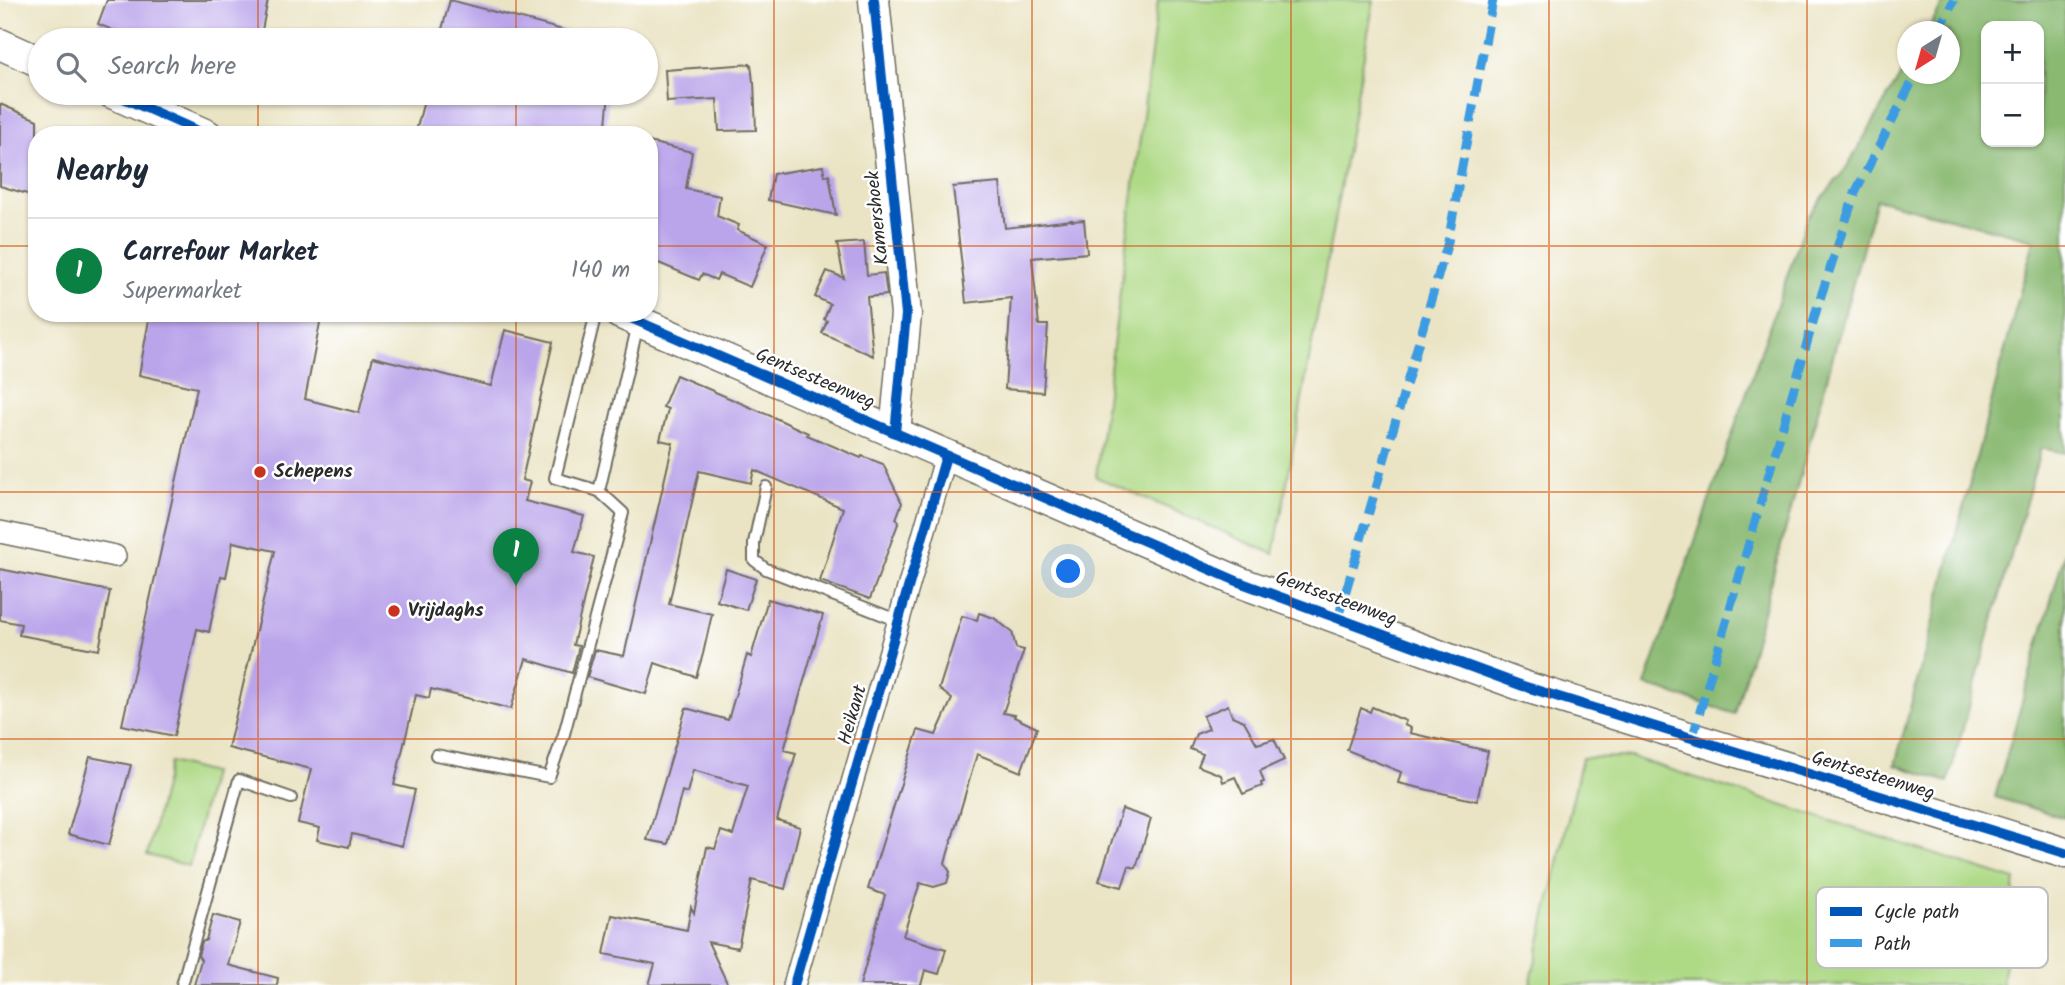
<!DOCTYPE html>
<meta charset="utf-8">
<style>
:root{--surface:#fff;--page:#f6f6f7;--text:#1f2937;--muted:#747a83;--line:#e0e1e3;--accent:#0b8043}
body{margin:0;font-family:Kalam,sans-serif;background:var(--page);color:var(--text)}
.controls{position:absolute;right:21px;top:21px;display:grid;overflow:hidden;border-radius:14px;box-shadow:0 2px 5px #0004}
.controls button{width:63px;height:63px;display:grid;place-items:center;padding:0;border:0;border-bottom:2px solid var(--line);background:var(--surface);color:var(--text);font:35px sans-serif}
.compass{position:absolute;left:1897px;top:21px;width:63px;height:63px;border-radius:50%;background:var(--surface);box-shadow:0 2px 5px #0004;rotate:217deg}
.you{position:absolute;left:1069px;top:572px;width:24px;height:24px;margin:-18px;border:5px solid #fff;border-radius:50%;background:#1a73e8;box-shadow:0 0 0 10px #1a73e833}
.badge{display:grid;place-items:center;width:46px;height:46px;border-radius:50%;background:var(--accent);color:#fff;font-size:23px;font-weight:700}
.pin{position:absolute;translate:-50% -58px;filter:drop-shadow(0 2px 4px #0008)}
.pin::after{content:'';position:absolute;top:37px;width:24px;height:21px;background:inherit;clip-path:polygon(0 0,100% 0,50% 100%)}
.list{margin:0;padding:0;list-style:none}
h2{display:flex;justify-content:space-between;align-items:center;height:91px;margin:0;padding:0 28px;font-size:30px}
h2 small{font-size:23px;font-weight:400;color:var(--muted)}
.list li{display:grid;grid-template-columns:46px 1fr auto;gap:21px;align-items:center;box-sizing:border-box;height:105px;padding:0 28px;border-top:2px solid var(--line)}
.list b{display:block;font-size:26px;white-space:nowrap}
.list p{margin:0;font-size:23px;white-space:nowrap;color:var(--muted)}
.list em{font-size:23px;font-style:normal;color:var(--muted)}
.icon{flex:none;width:38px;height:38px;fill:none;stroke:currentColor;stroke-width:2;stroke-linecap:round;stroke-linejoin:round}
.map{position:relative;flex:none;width:2065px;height:985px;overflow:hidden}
.search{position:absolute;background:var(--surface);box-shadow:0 2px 5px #0004;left:28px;top:28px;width:630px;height:77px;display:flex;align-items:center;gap:18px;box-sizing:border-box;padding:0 24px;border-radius:38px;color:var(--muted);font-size:26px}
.panel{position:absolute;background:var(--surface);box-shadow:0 2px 5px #0004;left:28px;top:126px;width:630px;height:196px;border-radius:28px}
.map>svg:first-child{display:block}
.green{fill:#aed985;stroke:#6c8258;stroke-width:2}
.forest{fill:#8ab972;stroke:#5a724e;stroke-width:2;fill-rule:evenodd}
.building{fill:#baa4ea}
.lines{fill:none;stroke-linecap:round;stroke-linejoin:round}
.lane-casing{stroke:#6e6c61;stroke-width:14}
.street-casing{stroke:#6e6c61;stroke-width:24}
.secondary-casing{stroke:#6e6c61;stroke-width:33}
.lane{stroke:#fff;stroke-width:10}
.street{stroke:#fff;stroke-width:21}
.secondary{stroke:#fff;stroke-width:30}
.quiet{stroke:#3d9ce1;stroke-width:9;stroke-dasharray:18 9;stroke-linecap:butt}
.cycleway-casing{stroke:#fff;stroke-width:15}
.cycleway{stroke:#0057b8;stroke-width:10}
.grid{fill:none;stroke:#d5540f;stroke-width:2;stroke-opacity:0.55}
.poi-dot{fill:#c8321e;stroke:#fff;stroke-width:2.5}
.labels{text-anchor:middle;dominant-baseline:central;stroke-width:5;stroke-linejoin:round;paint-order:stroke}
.street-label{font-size:19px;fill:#2b2b2b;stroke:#fff}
.poi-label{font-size:19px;font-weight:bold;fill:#2b2b2b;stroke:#fff;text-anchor:start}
.key{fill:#fff;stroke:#bfbfbf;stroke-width:2}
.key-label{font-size:19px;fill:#2b2b2b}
</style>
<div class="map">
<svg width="2065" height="985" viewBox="0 0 2065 985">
<rect width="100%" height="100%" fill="#fff"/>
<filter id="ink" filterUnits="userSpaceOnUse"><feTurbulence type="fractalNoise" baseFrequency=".0143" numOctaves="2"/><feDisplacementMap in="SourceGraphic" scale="14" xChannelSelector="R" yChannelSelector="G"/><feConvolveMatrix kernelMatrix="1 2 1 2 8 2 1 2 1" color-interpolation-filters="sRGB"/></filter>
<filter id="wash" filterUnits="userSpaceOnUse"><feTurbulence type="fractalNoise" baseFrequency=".00686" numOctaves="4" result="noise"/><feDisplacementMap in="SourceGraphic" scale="28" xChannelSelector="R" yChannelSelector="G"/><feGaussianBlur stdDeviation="1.57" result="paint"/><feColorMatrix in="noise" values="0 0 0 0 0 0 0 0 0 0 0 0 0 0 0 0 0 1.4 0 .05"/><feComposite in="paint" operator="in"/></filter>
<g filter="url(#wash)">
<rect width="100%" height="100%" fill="#eae4c4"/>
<g class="green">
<path d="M1158 0H1374L1274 554 1096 477Z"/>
<path d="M1631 757 2015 880 2002 985H1530L1582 758Z"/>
<path d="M170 762 212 773 189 866 147 855Z"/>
</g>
<g class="forest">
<path d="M1945 0H2065V453L2041 448 1948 782 1895 765 2034 240 1876 199 1735 714 1645 685 1808 216 1847 167 1907 64 1908 74H1950V32L1927 31ZM1986 26H2039V142H1986Z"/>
<path d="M2065 551V818L1995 797Z"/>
</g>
<g id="blocks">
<g class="building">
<path d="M107 0H268L260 40H136L98 24Z"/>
<path d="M450 0 574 33 573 40H439Z"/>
<path d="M751 64 753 82H754L756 130 719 131 717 99 667 102 665 70Z"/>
<path d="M426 93H609L605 135H415Z"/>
<path d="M0 104 37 120V197L0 186Z"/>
<path d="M649 142 692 152 686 189 720 196 717 216 739 225 737 230 768 244 750 287 719 274 716 280 702 274 699 280 649 259Z"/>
<path d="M823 166 825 176 829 175 836 215 768 200 773 174Z"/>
<path d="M1000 183 1005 228 1072 220V221L1084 220 1087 253 1032 258 1039 325H1048L1043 392 1005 389 1011 298 966 303 953 187Z"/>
<path d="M864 242 867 275 884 273 887 295 867 297 873 356 822 333 827 321 824 319 830 304 815 297 827 271 844 278 837 244Z"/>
<path d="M165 313H187L206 317V313H322L305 399 359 413 373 357 491 386 505 330 553 342 522 480 530 482 525 501 584 516 574 552 594 557 573 645 579 646 572 673 526 659 511 709 431 689 429 698 416 695 394 785 415 790 402 846 352 834 349 847 317 840 320 828 298 823 311 769 228 748 275 551 233 542 226 577 221 576 209 632 197 629 174 736 122 725 197 388 139 375 150 314 164 317Z"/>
<path d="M676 375 773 417 808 433 807 435 861 458 862 456 883 464 902 503 896 519 899 521 870 599 820 581 843 508 754 470 751 483 699 471 669 604 712 614 703 654 696 677 655 663 646 694 587 677 595 650 624 656 673 443 660 440 668 409 663 407Z"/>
<path d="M0 569 110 591 99 650 19 635 21 624 0 620Z"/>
<path d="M726 569 756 579 746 610 717 601Z"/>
<path d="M768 599 823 615 784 750 796 753 777 820 800 827 785 889 752 880 738 948 708 942 728 985H649L655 964 604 954 612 915 687 930 691 907 694 913 707 847 715 849 721 831 733 835 748 786 693 770 687 793 682 791 668 844 647 840 686 708 728 720 747 655 751 657Z"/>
<path d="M979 613 994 618 1012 632 1016 648 1024 650 1003 713 1015 715 1014 717 1037 728 1021 772 977 754 945 863 950 872 947 883 934 887 920 883 903 936 946 949 939 974 925 970 921 985H860L885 895 868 889 909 758 918 730 936 735 952 699 939 689 962 616 977 620Z"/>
<path d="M1228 705 1232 716 1244 721 1257 744 1274 739 1284 760 1260 771 1264 782 1261 783 1262 786 1243 794 1235 777 1223 782 1221 775 1198 766 1203 754 1190 749 1196 734 1209 729 1203 716Z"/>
<path d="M1372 707 1406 721 1404 725 1411 728 1410 733 1488 751 1477 801 1398 783 1401 772 1347 750 1361 708 1370 712Z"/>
<path d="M90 757 131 765 109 845 68 834Z"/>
<path d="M1122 809 1151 819 1136 868 1129 866 1122 887 1099 881Z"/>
<path d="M213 915 240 922 228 965 278 978 277 985H194L201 960 198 955 202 942 206 940Z"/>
</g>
</g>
</g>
<g filter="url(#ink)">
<use href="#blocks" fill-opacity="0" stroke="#6e6c61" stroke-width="2"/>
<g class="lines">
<g class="lane-casing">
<g id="lane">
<path d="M596 313 555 478 599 491"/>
<path d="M766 487 754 543V560L766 569 899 621"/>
<path d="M436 755 549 777 564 734 623 513 599 491 638 324"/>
<path d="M182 985 239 780 291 798"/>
</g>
</g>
<g class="street-casing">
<g id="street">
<path d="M0 532 115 556"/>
<path d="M794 985 946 456"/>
</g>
</g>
<g class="secondary-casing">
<g id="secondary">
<path d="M874 0 906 314 895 433"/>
<path d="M0 44 40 62"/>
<path d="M112 93 207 135"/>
<path d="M619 313 1239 582 1523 686 2065 853"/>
</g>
</g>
<use href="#lane" class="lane"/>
<use href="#street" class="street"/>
<use href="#secondary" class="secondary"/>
<g class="quiet">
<path d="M1937 32 1954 0"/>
<path d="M1338 618 1448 242 1493 0"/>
<path d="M1692 739 1818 305 1855 193 1916 74"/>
</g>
<g class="cycleway-casing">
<g id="cycleway">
<path d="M874 0 906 314 895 433"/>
<path d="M112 93 207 135"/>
<path d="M619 313 1239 582 1523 686 2065 853"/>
<path d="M794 985 946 456"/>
</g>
</g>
<use href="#cycleway" class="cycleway"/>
</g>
</g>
<path class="grid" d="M258 0V40M516 0V40M774 0V985M1032 0V985M1291 0V985M1549 0V985M1807 0V985M258 93V135M516 93V135M0 246H37M649 246H2065M258 313V985M516 313V985M0 492H2065M0 739H2065"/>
<g class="poi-dot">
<circle cx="260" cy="472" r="7"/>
<circle cx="394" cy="611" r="7"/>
</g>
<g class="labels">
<g class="street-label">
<text transform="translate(878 218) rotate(-96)">Kamershoek</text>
<text transform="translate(815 379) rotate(23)">Gentsesteenweg</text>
<text transform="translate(1336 599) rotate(20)">Gentsesteenweg</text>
<text transform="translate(853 715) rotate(-74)">Heikant</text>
<text transform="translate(1873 776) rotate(17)">Gentsesteenweg</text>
</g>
<g class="poi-label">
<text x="274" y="472">Schepens</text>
<text x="408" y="611">Vrijdaghs</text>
</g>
</g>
<rect x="1816" y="887" width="232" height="81" rx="10" class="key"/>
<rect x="1830" y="907" width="32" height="9" fill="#0057b8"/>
<rect x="1830" y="939" width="32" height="8" fill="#3d9ce1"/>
<g class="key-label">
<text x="1874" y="918">Cycle path</text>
<text x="1874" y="950">Path</text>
</g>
</svg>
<div class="controls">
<button>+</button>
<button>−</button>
</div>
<svg class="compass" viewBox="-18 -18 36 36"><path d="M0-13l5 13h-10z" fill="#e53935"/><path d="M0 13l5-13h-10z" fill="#747a83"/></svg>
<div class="you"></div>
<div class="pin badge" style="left:516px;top:586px">1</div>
<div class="search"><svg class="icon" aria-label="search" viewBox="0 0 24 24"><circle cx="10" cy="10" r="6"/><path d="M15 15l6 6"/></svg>Search here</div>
<section class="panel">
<h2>Nearby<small></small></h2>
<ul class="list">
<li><span class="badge">1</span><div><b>Carrefour Market</b><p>Supermarket</p></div><em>140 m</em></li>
</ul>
</section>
</div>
